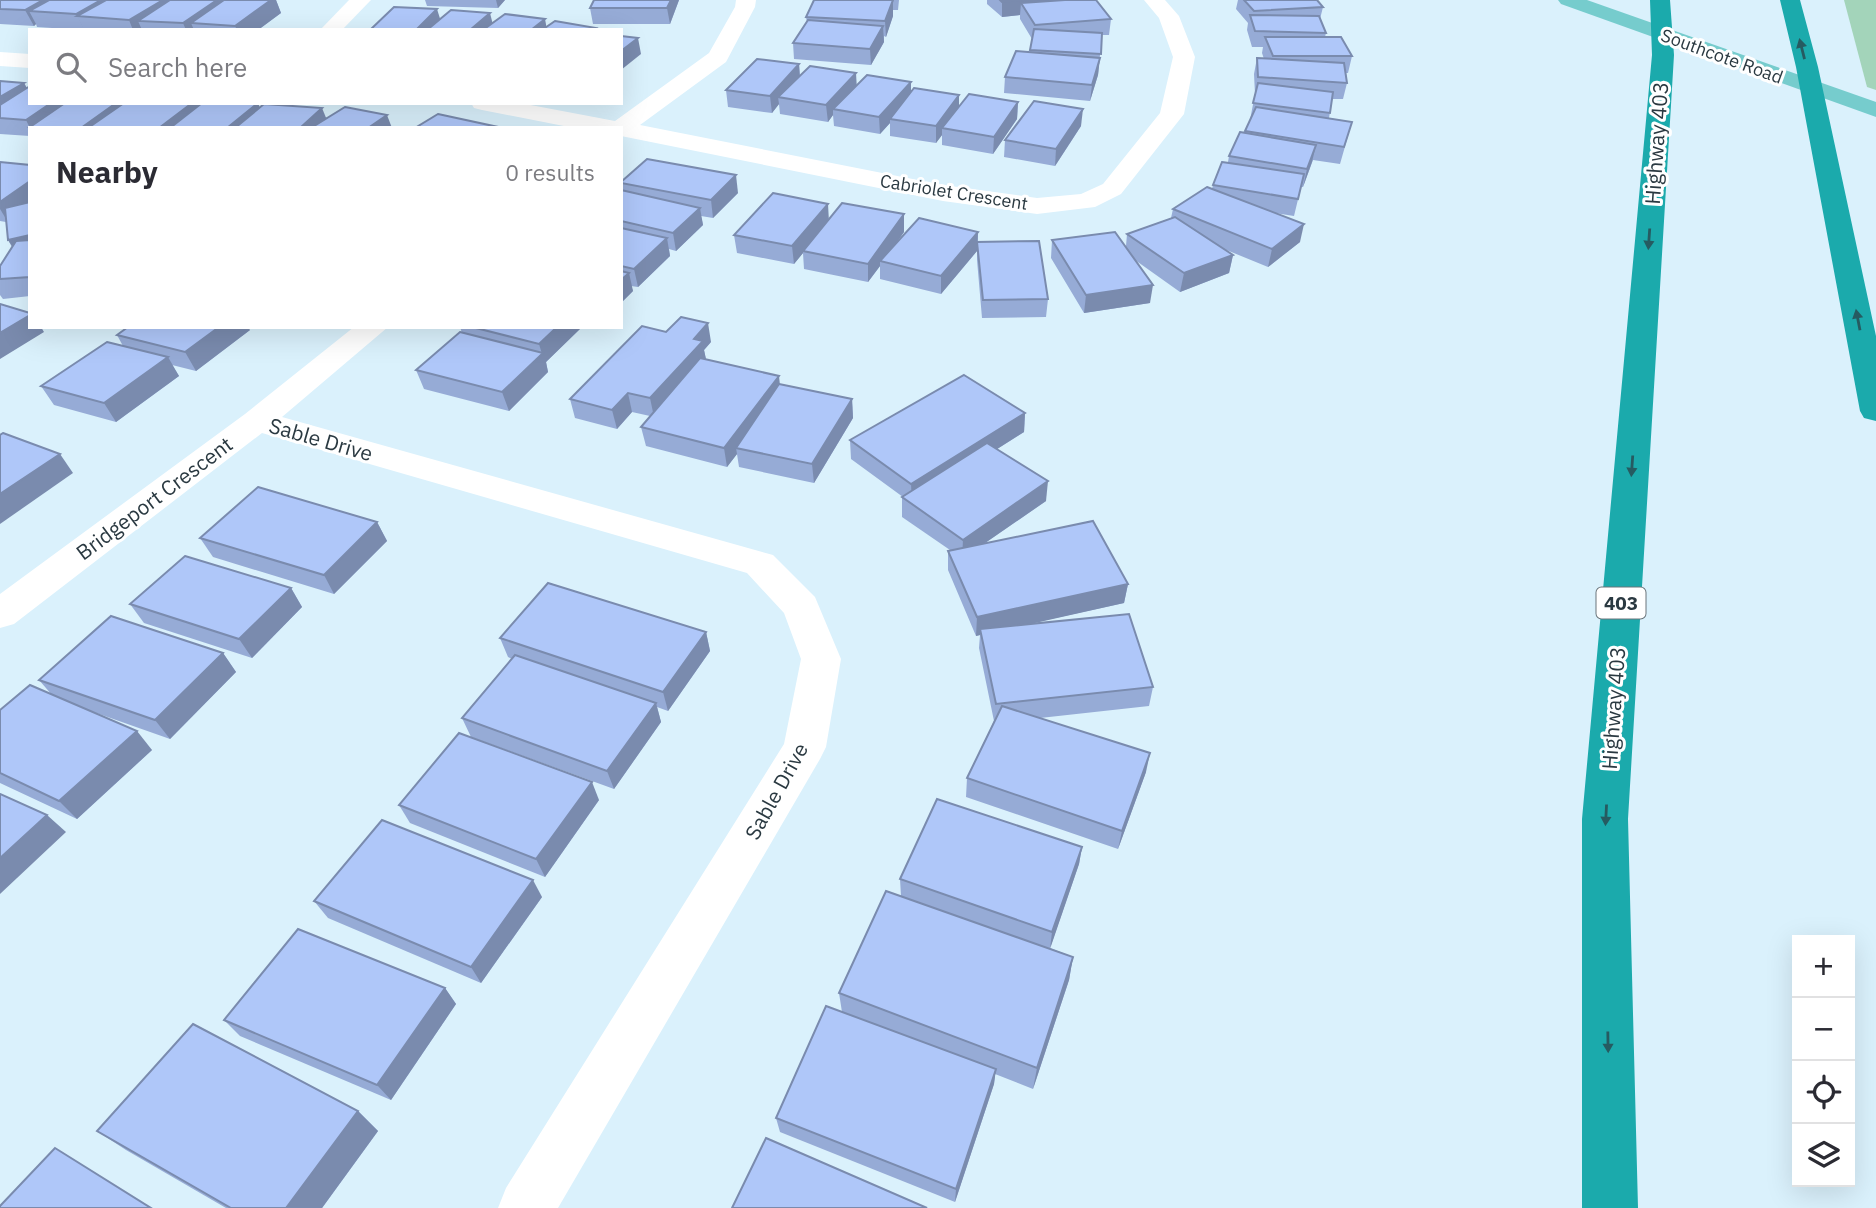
<!DOCTYPE html>
<meta charset="utf-8">
<style>
:root{--surface:#fff;--page:#f2f2f3;--text:#2b2b33;--muted:#7c7c81;--line:#e1e1e2}
body{margin:0;font-family:"IBM Plex Sans",sans-serif;background:var(--page);color:var(--text)}
.controls{position:absolute;right:21px;bottom:21px;display:grid;overflow:hidden;border-radius:0px;box-shadow:0 7px 28px #0002}
.controls button{width:63px;height:63px;display:grid;place-items:center;padding:0;border:0;border-bottom:2px solid var(--line);background:var(--surface);color:var(--text);font:35px sans-serif}
.list{margin:0;padding:0;list-style:none}
h2{display:flex;justify-content:space-between;align-items:center;height:91px;margin:0;padding:0 28px;font-size:30px}
h2 small{font-size:23px;font-weight:400;color:var(--muted)}
.icon{flex:none;width:38px;height:38px;fill:none;stroke:currentColor;stroke-width:2;stroke-linecap:round;stroke-linejoin:round}
.map{position:relative;flex:none;width:1876px;height:1208px;overflow:hidden}
.search{position:absolute;background:var(--surface);box-shadow:0 7px 28px #0002;left:28px;top:28px;width:595px;height:77px;display:flex;align-items:center;gap:18px;box-sizing:border-box;padding:0 24px;border-radius:0px;color:var(--muted);font-size:26px}
.panel{position:absolute;background:var(--surface);box-shadow:0 7px 28px #0002;left:28px;top:126px;width:595px;height:203px;border-radius:0px}
.map>svg:first-child{display:block}
.green{fill:#a3d4ba}
.lines{fill:none;stroke-linecap:round;stroke-linejoin:round}
.minor{fill:#fff;fill-rule:evenodd}
.major{fill:#76cccd;fill-rule:evenodd}
.highway{fill:#1baaac;fill-rule:evenodd}
.wall{fill:#96abd6}
.shaded-wall{fill:#7a8bae}
.building{fill:#afc7f9;stroke:#7a8bae;stroke-width:2}
.oneway{fill:#265b61}
.labels{text-anchor:middle;dominant-baseline:central;stroke-width:6;stroke-linejoin:round;paint-order:stroke}
.far-street-label{font-size:18px;fill:#2a3941;stroke:#fff}
.shield{fill:#fff;stroke:#6a747a;stroke-width:2}
.shield-label{font-size:19px;font-weight:bold;fill:#2a3941}
.street-label{font-size:21px;fill:#2a3941;stroke:#fff}
</style>
<div class="map">
<svg width="1876" height="1208" viewBox="0 0 1876 1208">
<rect width="100%" height="100%" fill="#daf1fc"/>
<path class="green" d="M1844 0H1876V90L1867 87Z"/>
<g class="lines">
<g class="minor">
<path d="M349 0H371L342 30H320Z"/>
<path d="M736 0H756L755 7 726 62 640 125 943 185 1037 198 1081 194 1103 184 1160 113 1173 57 1159 18 1144 0H1165L1179 16 1195 57 1184 114 1121 194 1095 207 1037 214 943 201 621 136V128H574L482 110 474 108 471 103H520L615 121 709 53 735 7Z"/>
<path d="M0 52 30 54V68L0 66Z"/>
<path d="M354 327H388L282 417 773 555 815 597 841 659 826 747 820 759 558 1208H498L506 1188 784 744 801 659 784 613 747 573 262 433 14 624 0 628V594L245 414Z"/>
</g>
<path class="major" d="M1558 0H1587L1876 102V117L1561 4Z"/>
<g class="highway">
<path d="M1650 0H1670L1674 55 1628 819 1638 1208H1582V819L1652 55Z"/>
<path d="M1780 0H1800L1818 67 1876 336V421L1864 418 1860 411 1796 67Z"/>
</g>
</g>
<g class="wall">
<path d="M0 0H276L281 13 258 30H82L37 27 36 24 34 26 0 24Z"/>
<path d="M425 0H505L498 8 427 6Z"/>
<path d="M594 0H679L670 24H593L590 8Z"/>
<path d="M814 0H899L898 10H893V16L886 37 884 36V42L871 65 794 59 793 43 807 23 806 17Z"/>
<path d="M987 0H1096L1111 19 1109 35H1102L1098 75 1090 101 1004 93 1005 77 1030 52 1032 39 1020 19V15L1002 17 987 4Z"/>
<path d="M1238 0H1317L1323 7 1320 19 1326 33 1325 37 1352 56 1348 73H1346L1347 83 1343 99H1332L1329 118 1352 122 1340 164 1313 160 1303 187H1301L1294 216 1275 213 1300 242 1268 267 1224 249 1233 255 1229 273 1180 292 1135 260 1150 303 1084 313 1051 258 1052 240 1126 246 1127 234 1171 218 1173 209 1212 189 1213 185 1228 162 1229 156 1245 133 1250 120 1255 94 1254 74 1257 58 1264 59 1262 53 1263 47H1252L1247 30 1248 23 1236 9Z"/>
<path d="M799 64 800 76 857 85 911 82V93L959 95V107L1018 102 1017 119 993 154 942 145V135L936 143 890 136V123L880 134 834 126 833 115 828 122 780 114 779 104 772 113 728 107 726 90Z"/>
<path d="M0 81 24 83 27 88 30 103 260 107 392 128H30V136L0 134Z"/>
<path d="M1081 126 1055 166 1004 157 1005 140Z"/>
<path d="M0 162 30 165V296L3 299 0 295V266L12 247 8 240 6 222 0 221Z"/>
<path d="M621 182 738 193 713 218 701 216 703 225 676 251 669 249 670 256 638 287 631 286 633 291 621 303Z"/>
<path d="M829 219 904 232 896 243 978 232V242L1048 299 1046 317 982 318 977 260V251L941 294 880 279V266L868 282 804 269 803 253 794 264 737 253 734 235Z"/>
<path d="M460 327H582L546 362 548 372 509 411 424 389 416 370 462 333Z"/>
<path d="M250 330 196 371 172 365 179 376 116 422 54 405 41 386 123 346 117 335Z"/>
<path d="M711 342 704 350 706 360 780 385 852 399 853 418 814 483 739 467 737 454 727 467 646 446 641 427 650 416 632 412 617 429 575 418 570 399Z"/>
<path d="M1025 413 1024 432 997 449 1046 501 985 543 1128 584 1124 603 1028 624 1153 687 1149 706 1040 718 1146 772 1118 849 966 797 967 778 994 721 979 648 980 635 976 636 948 570V551L950 550 902 517V497H903L851 459 850 440Z"/>
<path d="M377 522 387 541 334 594 213 557 200 538Z"/>
<path d="M291 588 302 607 252 658 144 623 130 604Z"/>
<path d="M706 632 710 651 668 711 657 707 661 722 614 789 471 737 462 718 512 659 508 657 500 638Z"/>
<path d="M223 653 236 672 170 739 85 709 152 750 77 819 0 783V710L52 695 39 680Z"/>
<path d="M599 800 545 877 410 823 399 805Z"/>
<path d="M1082 847 1079 864 1050 948 1073 957 1069 980 1033 1089 995 1074 994 1084 955 1202 780 1132 776 1118 842 1012 839 993 901 896 900 879Z"/>
<path d="M542 897 481 983 328 918 314 901Z"/>
<path d="M445 988 456 1004 391 1100 240 1036 224 1020Z"/>
<path d="M358 1111 378 1131 322 1208H226L126 1150 97 1131Z"/>
</g>
<g class="shaded-wall">
<path d="M43 0H76L29 11 36 24 34 26 25 10Z"/>
<path d="M101 0H121L77 16 84 30 76 14Z"/>
<path d="M163 0H180L138 21 142 30H133L129 20Z"/>
<path d="M217 0H224L191 23 194 30H186L183 23Z"/>
<path d="M271 0H276L281 13 258 30H237L235 26Z"/>
<path d="M496 0H505L498 8Z"/>
<path d="M671 0H679L670 24 667 8Z"/>
<path d="M893 0V16L886 37 885 21Z"/>
<path d="M1021 0H1084L1021 3 1020 15 1002 17V2Z"/>
<path d="M437 9 442 25 437 30H416Z"/>
<path d="M490 13 494 29 493 30H470Z"/>
<path d="M545 19 547 30H531Z"/>
<path d="M883 26 884 42 871 65 870 49Z"/>
<path d="M638 38 641 54 621 70V51Z"/>
<path d="M1100 58 1098 75 1090 101 1092 85Z"/>
<path d="M799 64 800 80 778 97 779 104 772 113 770 96Z"/>
<path d="M856 73 857 90 833 109V115L828 122 826 105Z"/>
<path d="M911 82V99L890 119V123L880 134 879 117Z"/>
<path d="M24 83 30 94 0 118V97Z"/>
<path d="M959 95V112L942 128V135L936 143V126Z"/>
<path d="M1018 102 1017 119 993 154 994 137Z"/>
<path d="M51 103H84L30 128 26 120Z"/>
<path d="M116 103H139L114 128H81Z"/>
<path d="M192 103H204L190 128H159Z"/>
<path d="M258 103 265 120 256 128H227Z"/>
<path d="M322 108 329 125 326 128H300Z"/>
<path d="M1083 109 1081 126 1055 166 1056 149Z"/>
<path d="M387 115 392 128H368Z"/>
<path d="M1316 145 1312 162 1303 187 1307 169Z"/>
<path d="M736 175 738 193 713 218 711 200Z"/>
<path d="M30 181V206L8 222 0 209V202Z"/>
<path d="M828 204 829 222 803 251V253L794 264 792 246Z"/>
<path d="M700 208 703 225 676 251 673 233Z"/>
<path d="M904 214V232L883 262 880 261V266L868 282V264Z"/>
<path d="M1304 224 1300 242 1268 267 1272 249Z"/>
<path d="M978 232 977 251 941 294V276Z"/>
<path d="M30 235V255L20 258 8 240Z"/>
<path d="M667 238 670 256 638 287 634 269Z"/>
<path d="M1233 255 1229 273 1180 292 1184 273Z"/>
<path d="M629 273 633 291 621 303V280Z"/>
<path d="M1153 285 1150 303 1084 313 1086 295Z"/>
<path d="M30 315V327H41L44 332 0 359V333Z"/>
<path d="M708 323 711 342 704 350 706 359 654 417 650 398 694 339Z"/>
<path d="M219 327H248L250 330 196 371 185 352Z"/>
<path d="M557 327H582L546 362 548 372 509 411 502 392 542 354 539 344Z"/>
<path d="M168 357 179 376 116 422 104 403Z"/>
<path d="M779 376 781 395 736 448 737 454 727 467 724 448Z"/>
<path d="M628 393 632 412 617 429 612 410Z"/>
<path d="M852 399 853 418 814 483 812 464Z"/>
<path d="M1025 413 1024 432 912 503 911 484Z"/>
<path d="M60 454 73 473 0 524V494Z"/>
<path d="M1048 481 1046 501 962 559 963 540Z"/>
<path d="M377 522 387 541 334 594 324 575Z"/>
<path d="M1128 584 1124 603 981 635 980 629V635L976 636 977 617Z"/>
<path d="M291 588 302 607 252 658 239 639Z"/>
<path d="M706 632 710 651 668 711 663 692Z"/>
<path d="M223 653 236 672 170 739 155 720Z"/>
<path d="M656 703 661 722 614 789 607 771Z"/>
<path d="M137 731 152 750 77 819 59 801Z"/>
<path d="M1150 753 1146 772 1118 849 1122 831Z"/>
<path d="M592 782 599 800 545 877 536 859Z"/>
<path d="M47 815 66 832 0 894V858Z"/>
<path d="M1082 847 1079 864 1050 949 1052 932Z"/>
<path d="M533 880 542 897 481 983 471 967Z"/>
<path d="M1073 957 1069 980 1033 1089 1037 1068Z"/>
<path d="M445 988 456 1004 391 1100 377 1085Z"/>
<path d="M996 1069 994 1084 955 1202 956 1189Z"/>
<path d="M358 1111 378 1131 322 1208H286Z"/>
</g>
<g class="building">
<path d="M0 0H43L25 10 0 9Z"/>
<path d="M49 0H101L76 14 29 11Z"/>
<path d="M106 0H163L129 20 77 16Z"/>
<path d="M170 0H217L183 23 138 21Z"/>
<path d="M224 0H271L235 26 191 23Z"/>
<path d="M594 0H671L667 8H590Z"/>
<path d="M814 0H893L885 21 806 17Z"/>
<path d="M1000 0H1021L1002 2Z"/>
<path d="M1065 0H1096L1111 19 1035 25 1021 3Z"/>
<path d="M1244 0H1317L1323 7 1254 11Z"/>
<path d="M394 7 437 9 416 30H370Z"/>
<path d="M451 10 490 13 470 30H427Z"/>
<path d="M505 14 545 19 531 30H483Z"/>
<path d="M1250 15 1319 16 1326 33 1255 31Z"/>
<path d="M808 20 883 26 870 49 793 43Z"/>
<path d="M555 21 596 28 593 30H542Z"/>
<path d="M1034 29 1102 33 1101 54 1030 50Z"/>
<path d="M621 36 638 38 621 51Z"/>
<path d="M1265 37H1341L1352 56H1273Z"/>
<path d="M1016 51 1100 58 1092 85 1005 77Z"/>
<path d="M1257 58 1344 63 1347 83 1258 77Z"/>
<path d="M757 59 799 64 770 96 726 90Z"/>
<path d="M810 66 856 73 826 105 778 97Z"/>
<path d="M867 75 911 82 879 117 833 109Z"/>
<path d="M0 81 24 83 0 97Z"/>
<path d="M1258 83 1333 92 1330 113 1253 103Z"/>
<path d="M30 86V103H51L26 120 0 118V105Z"/>
<path d="M914 88 959 95 936 126 890 119Z"/>
<path d="M969 94 1018 102 994 137 942 128Z"/>
<path d="M1034 101 1083 109 1056 149 1005 140Z"/>
<path d="M65 103H116L81 128 30 127Z"/>
<path d="M124 103H192L159 128H88Z"/>
<path d="M202 103H258L227 128H170Z"/>
<path d="M264 104 322 108 300 128H235Z"/>
<path d="M345 107 387 115 368 128H311Z"/>
<path d="M1256 107 1352 122 1344 147 1245 131Z"/>
<path d="M438 114 498 127 496 128H415Z"/>
<path d="M1240 132 1316 145 1307 169 1229 156Z"/>
<path d="M647 159 736 175 711 200 621 183V182Z"/>
<path d="M0 162 30 165V181L0 202Z"/>
<path d="M1222 162 1304 174 1298 199 1213 185Z"/>
<path d="M1207 187 1304 224 1272 249 1173 209Z"/>
<path d="M621 190 700 208 673 233 621 221Z"/>
<path d="M773 193 828 204 792 246 734 235Z"/>
<path d="M30 202V235L8 240 5 208Z"/>
<path d="M842 203 904 214 868 264 803 251Z"/>
<path d="M1175 217 1233 255 1184 273 1127 234Z"/>
<path d="M919 218 978 232 941 276 880 261Z"/>
<path d="M621 228 667 238 634 269 621 266Z"/>
<path d="M1115 232 1153 285 1086 295 1052 240Z"/>
<path d="M30 240V277L0 279V266L16 241Z"/>
<path d="M1039 241 1048 299 983 300 977 242Z"/>
<path d="M621 271 629 273 621 280Z"/>
<path d="M0 304 30 313V315L0 333Z"/>
<path d="M681 317 708 323 694 339 703 341 650 398 628 393 612 410 570 399 642 326 666 332Z"/>
<path d="M128 327H219L185 352 117 335Z"/>
<path d="M472 327H557L539 344Z"/>
<path d="M460 332 543 353 502 392 416 370Z"/>
<path d="M107 342 168 357 104 403 41 386Z"/>
<path d="M700 358 779 376 724 448 641 427Z"/>
<path d="M964 375 1025 413 911 484 850 440Z"/>
<path d="M779 384 852 399 812 464 736 448Z"/>
<path d="M3 433 60 454 0 494V435Z"/>
<path d="M987 443 1048 481 963 540 902 497Z"/>
<path d="M258 487 377 522 324 575 200 538Z"/>
<path d="M1093 521 1128 584 977 617 948 551Z"/>
<path d="M185 556 291 588 239 639 130 604Z"/>
<path d="M548 583 706 632 663 692 500 638Z"/>
<path d="M1129 614 1153 687 996 704 980 629Z"/>
<path d="M111 616 223 653 155 720 39 680Z"/>
<path d="M515 655 656 703 607 771 462 718Z"/>
<path d="M30 685 137 731 59 801 0 773V710Z"/>
<path d="M1002 706 1150 753 1122 831 967 778Z"/>
<path d="M459 733 592 782 536 859 399 805Z"/>
<path d="M0 794 47 815 0 858Z"/>
<path d="M937 799 1082 847 1052 932 900 879Z"/>
<path d="M382 820 533 880 471 967 314 901Z"/>
<path d="M886 891 1073 957 1037 1068 839 993Z"/>
<path d="M298 929 445 988 377 1085 224 1020Z"/>
<path d="M826 1006 996 1069 956 1189 776 1118Z"/>
<path d="M193 1024 358 1111 286 1208H231L97 1131Z"/>
<path d="M766 1138 927 1208H732Z"/>
<path d="M55 1148 151 1208H0V1206Z"/>
</g>
<defs><path id="oneway-solid" d="M-6-.8H1V-3.2L6.5 0L1 3.2V.8H-6Z" transform="scale(1.75)"/></defs>
<g class="oneway">
<use href="#oneway-solid" transform="translate(1802 49) rotate(-104)"/>
<use href="#oneway-solid" transform="translate(1649 239) rotate(94)"/>
<use href="#oneway-solid" transform="translate(1858 320) rotate(-101)"/>
<use href="#oneway-solid" transform="translate(1632 466) rotate(94)"/>
<use href="#oneway-solid" transform="translate(1606 815) rotate(93)"/>
<use href="#oneway-solid" transform="translate(1608 1042) rotate(89)"/>
</g>
<g class="labels">
<g class="far-street-label">
<text transform="translate(1722 56) rotate(20)">Southcote Road</text>
<text transform="translate(954 192) rotate(9)">Cabriolet Crescent</text>
</g>
<rect class="shield" x="1596.5" y="587.5" width="49" height="31" rx="5"/>
<g class="shield-label">
<text x="1621" y="603">403</text>
</g>
<g class="street-label">
<text transform="translate(1656 143) rotate(-86)">Highway 403</text>
<text transform="translate(321 439) rotate(16)">Sable Drive</text>
<text transform="translate(154 498) rotate(-37)">Bridgeport Crescent</text>
<text transform="translate(1613 708) rotate(-86)">Highway 403</text>
<text transform="translate(776 791) rotate(-61)">Sable Drive</text>
</g>
</g>
</svg>
<div class="controls">
<button>+</button>
<button>−</button>
<button><svg class="icon" aria-label="locate" viewBox="0 0 24 24"><circle cx="12" cy="12" r="6"/><path d="M12 2v4M12 18v4M2 12h4M18 12h4"/></svg></button>
<button><svg class="icon" aria-label="layers" viewBox="0 0 24 24"><path d="M12 4l9 5-9 5-9-5zM3 14l9 5 9-5"/></svg></button>
</div>
<div class="search"><svg class="icon" aria-label="search" viewBox="0 0 24 24"><circle cx="10" cy="10" r="6"/><path d="M15 15l6 6"/></svg>Search here</div>
<section class="panel">
<h2>Nearby<small>0 results</small></h2>
<ul class="list">
</ul>
</section>
</div>
